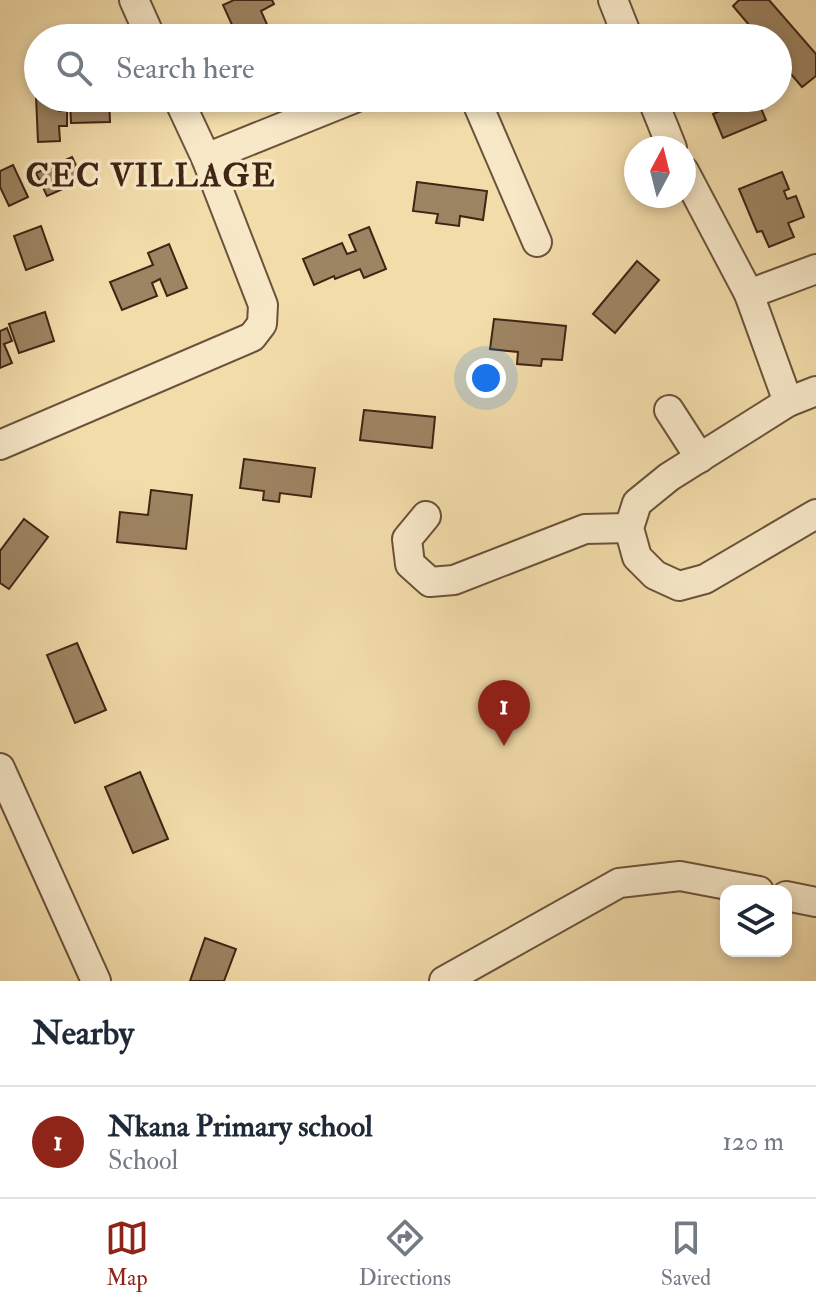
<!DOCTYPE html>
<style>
:root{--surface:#fff;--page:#f6f6f7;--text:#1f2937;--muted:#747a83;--line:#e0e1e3;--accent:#8f2418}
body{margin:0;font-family:"IM FELL Double Pica",serif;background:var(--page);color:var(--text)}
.controls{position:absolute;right:24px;bottom:24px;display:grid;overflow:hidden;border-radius:16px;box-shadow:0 4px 12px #0003}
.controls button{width:72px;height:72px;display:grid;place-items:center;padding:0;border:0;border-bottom:2px solid var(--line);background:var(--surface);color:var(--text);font:40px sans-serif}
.compass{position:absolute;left:624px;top:136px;width:72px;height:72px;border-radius:50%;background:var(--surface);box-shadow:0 4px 12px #0003;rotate:7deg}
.you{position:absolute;left:486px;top:378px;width:28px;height:28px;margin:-20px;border:6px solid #fff;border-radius:50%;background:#1a73e8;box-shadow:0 0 0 12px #1a73e833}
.badge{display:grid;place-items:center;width:52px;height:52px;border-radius:50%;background:var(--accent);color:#fff;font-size:26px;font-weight:700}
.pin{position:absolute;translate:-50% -66px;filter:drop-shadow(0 2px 4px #0008)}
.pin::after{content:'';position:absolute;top:42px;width:28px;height:24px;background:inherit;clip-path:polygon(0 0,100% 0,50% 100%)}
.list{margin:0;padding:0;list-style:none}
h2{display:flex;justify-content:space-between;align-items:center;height:104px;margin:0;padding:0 32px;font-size:34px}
h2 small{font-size:26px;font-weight:400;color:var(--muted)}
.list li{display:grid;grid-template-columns:52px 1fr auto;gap:24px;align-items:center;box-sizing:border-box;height:112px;padding:0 32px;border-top:2px solid var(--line)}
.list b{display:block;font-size:30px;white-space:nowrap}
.list p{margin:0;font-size:26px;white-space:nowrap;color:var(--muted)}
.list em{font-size:26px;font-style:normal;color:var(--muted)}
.icon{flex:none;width:44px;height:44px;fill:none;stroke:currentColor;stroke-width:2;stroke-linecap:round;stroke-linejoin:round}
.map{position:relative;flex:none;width:816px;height:981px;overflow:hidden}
.search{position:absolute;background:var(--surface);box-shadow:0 4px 12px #0003;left:24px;right:24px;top:24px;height:88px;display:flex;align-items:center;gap:20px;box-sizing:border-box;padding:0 28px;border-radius:44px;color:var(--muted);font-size:30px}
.sheet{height:216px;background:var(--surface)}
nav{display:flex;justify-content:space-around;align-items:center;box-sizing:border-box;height:112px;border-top:2px solid var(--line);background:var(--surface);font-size:22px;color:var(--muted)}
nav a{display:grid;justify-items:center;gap:4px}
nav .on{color:var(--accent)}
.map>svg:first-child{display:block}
.building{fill:#9d8462;stroke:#402414;stroke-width:2}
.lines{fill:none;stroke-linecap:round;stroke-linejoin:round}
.minor-casing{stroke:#6c523a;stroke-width:32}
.minor{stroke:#f7e8c8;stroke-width:28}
.labels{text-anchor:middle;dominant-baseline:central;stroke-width:7;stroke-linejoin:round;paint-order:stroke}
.district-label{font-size:32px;font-weight:bold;letter-spacing:2px;fill:#402414;stroke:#f7e8c8}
</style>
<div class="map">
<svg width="816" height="981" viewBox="0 0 816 981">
<rect width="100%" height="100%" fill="#f2dcaa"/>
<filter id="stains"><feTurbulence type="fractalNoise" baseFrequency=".0025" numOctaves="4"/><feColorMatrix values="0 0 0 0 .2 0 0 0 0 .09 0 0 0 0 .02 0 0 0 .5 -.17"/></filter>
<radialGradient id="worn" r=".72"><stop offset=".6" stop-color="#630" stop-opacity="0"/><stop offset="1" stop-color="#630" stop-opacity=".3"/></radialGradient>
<g class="building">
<path d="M234 0H272L274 4 261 11 273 38H238L223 5Z"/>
<path d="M739 0H769L816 54V76L802 87 778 59V38H760L733 6Z"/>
<path d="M36 96H38V98H58L59 111H67V126H59L60 141 38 142Z"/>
<path d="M70 98H109L110 122 71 123Z"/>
<path d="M723 98H753L757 107 760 106 766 120 723 138 713 114 727 108Z"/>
<path d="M72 157 83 180 47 196 36 173Z"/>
<path d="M13 165 28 197 9 206 0 187V171Z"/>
<path d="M782 172 789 189 784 191 787 199 796 196 804 217 788 223 794 237 769 247 762 231 757 232 739 189Z"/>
<path d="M417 182 487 191 483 220 460 216 459 226 436 223 438 214 413 211Z"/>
<path d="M41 226 53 260 26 270 14 236Z"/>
<path d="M369 227 386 269 364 278 360 269 335 279 334 276 314 285 303 259 342 243 347 254 356 251 349 235Z"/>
<path d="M169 244 187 288 167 296 160 279 152 283 157 296 122 310 110 282 153 265 148 253Z"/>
<path d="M637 261 659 280 615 333 593 314Z"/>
<path d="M45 312 54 341 19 353 9 324Z"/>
<path d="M494 319 566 326 562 360 542 359 541 366 517 364 518 352 490 349Z"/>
<path d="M7 328 12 341 4 344 12 363 0 368V331Z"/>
<path d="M364 410 435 417 432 448 360 440Z"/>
<path d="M244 459 315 468 311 497 280 493 279 502 263 500 264 491 240 488Z"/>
<path d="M151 490 192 495 186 549 117 542 120 512 148 515Z"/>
<path d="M24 519 48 537 9 589 0 583V551Z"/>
<path d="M77 643 106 710 75 723 47 655Z"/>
<path d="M140 772 168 839 133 853 105 787Z"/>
<path d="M205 938 236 949 224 981H190Z"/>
</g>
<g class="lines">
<g class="minor-casing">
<g id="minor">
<path d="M134 0 151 38"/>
<path d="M613 0 628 38"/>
<path d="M475 98 537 242"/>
<path d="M652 98 672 148"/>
<path d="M206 158 355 98"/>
<path d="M684 171 749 294 788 402"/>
<path d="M749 294 816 269"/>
<path d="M816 391 788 402 669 477 637 503 629 528 637 557 655 575 679 586 705 579 816 514"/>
<path d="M669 410 700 458"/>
<path d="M0 445 252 337 262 324 263 305 206 158 178 98"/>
<path d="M426 516 407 539 410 564 430 582 454 580 585 529 629 528"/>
<path d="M0 768 96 981"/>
<path d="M786 896 816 902"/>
<path d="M444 981 619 883 680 876 759 891"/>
</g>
</g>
<use href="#minor" class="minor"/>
</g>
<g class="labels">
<g class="district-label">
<text x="151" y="176">CEC VILLAGE</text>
</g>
</g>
<rect width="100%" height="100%" filter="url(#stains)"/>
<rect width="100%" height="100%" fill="url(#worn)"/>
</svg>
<div class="controls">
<button><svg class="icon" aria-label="layers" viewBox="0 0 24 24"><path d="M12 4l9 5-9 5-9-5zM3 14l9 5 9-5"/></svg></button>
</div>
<svg class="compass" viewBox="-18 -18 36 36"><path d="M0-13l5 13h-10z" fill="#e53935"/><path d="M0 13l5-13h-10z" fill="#747a83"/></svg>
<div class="you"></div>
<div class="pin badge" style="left:504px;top:746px">1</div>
<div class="search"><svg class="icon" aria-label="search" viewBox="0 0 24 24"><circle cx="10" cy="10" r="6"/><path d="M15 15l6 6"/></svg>Search here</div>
</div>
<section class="sheet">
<h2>Nearby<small></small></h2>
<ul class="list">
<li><span class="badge">1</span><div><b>Nkana Primary school</b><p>School</p></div><em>120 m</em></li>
</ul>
</section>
<nav>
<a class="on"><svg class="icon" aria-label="map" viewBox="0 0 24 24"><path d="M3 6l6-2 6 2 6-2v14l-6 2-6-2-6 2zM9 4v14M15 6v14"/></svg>Map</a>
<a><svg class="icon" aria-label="directions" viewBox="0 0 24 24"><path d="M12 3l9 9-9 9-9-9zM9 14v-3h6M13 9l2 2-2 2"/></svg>Directions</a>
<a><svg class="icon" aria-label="saved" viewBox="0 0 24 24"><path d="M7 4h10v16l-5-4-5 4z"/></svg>Saved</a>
</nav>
